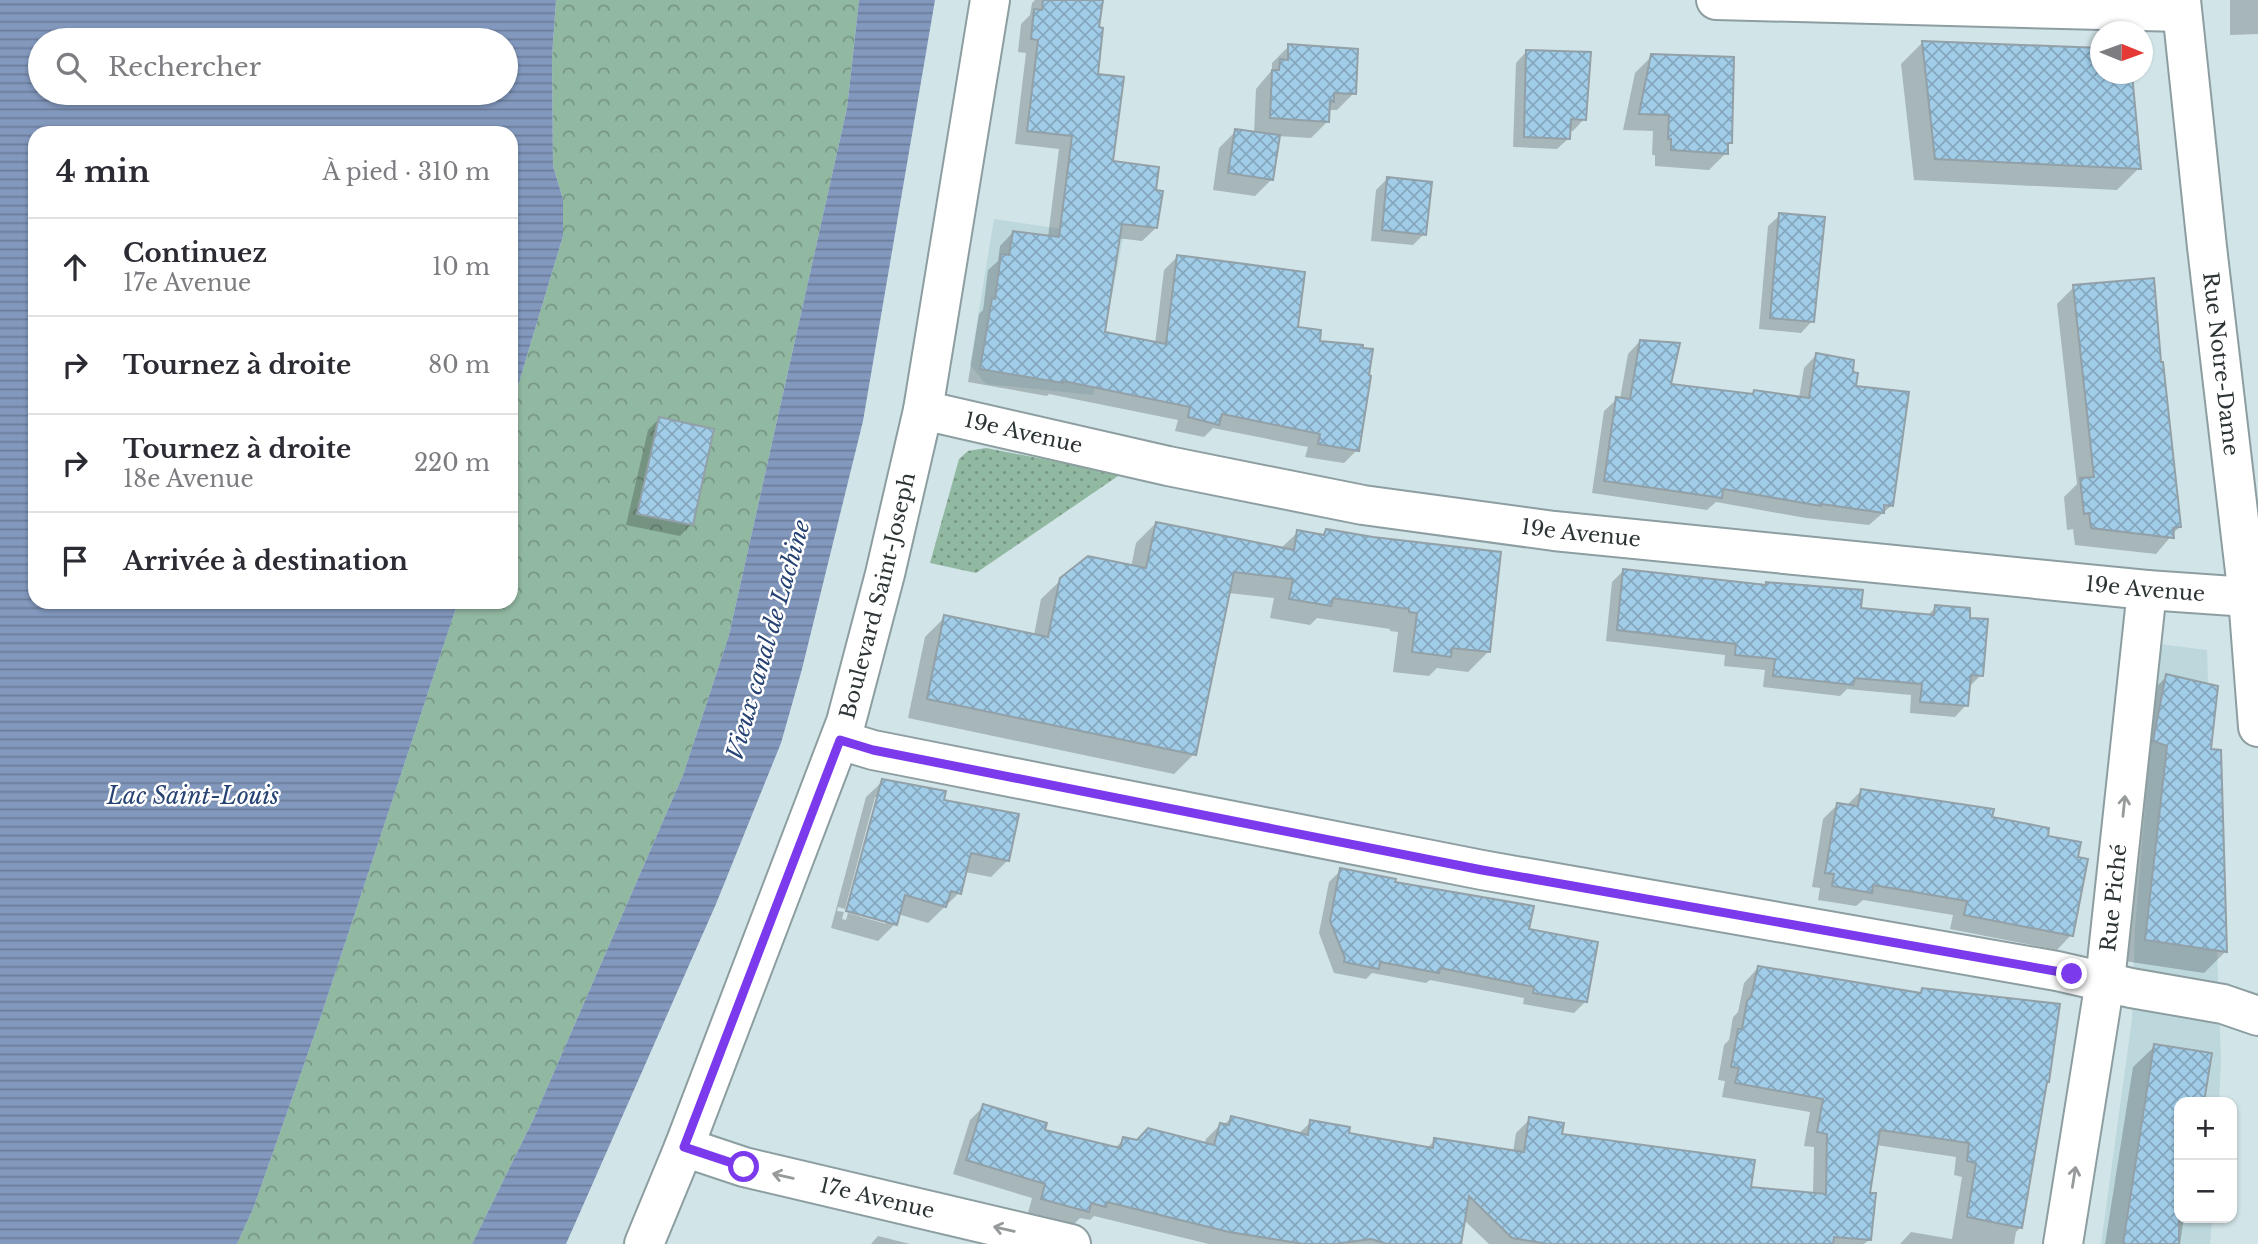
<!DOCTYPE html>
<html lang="fr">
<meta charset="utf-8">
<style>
:root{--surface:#fff;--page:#f2f2f3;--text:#2b2b33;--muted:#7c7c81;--line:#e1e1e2}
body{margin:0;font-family:"Libre Baskerville",serif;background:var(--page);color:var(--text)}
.controls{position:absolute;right:21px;bottom:21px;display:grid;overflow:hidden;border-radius:14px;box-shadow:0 2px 5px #0004}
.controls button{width:63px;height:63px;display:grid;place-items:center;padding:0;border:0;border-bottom:2px solid var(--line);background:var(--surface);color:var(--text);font:35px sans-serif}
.compass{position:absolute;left:2090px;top:21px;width:63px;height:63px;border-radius:50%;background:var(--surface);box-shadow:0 2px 5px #0004;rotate:91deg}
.stop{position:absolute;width:21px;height:21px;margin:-16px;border:5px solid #7c3aed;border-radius:50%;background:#fff}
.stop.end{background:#7c3aed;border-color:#fff;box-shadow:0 2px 7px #0008}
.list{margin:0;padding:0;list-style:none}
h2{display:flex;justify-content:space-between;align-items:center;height:91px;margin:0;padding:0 28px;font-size:30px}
h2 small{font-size:23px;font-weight:400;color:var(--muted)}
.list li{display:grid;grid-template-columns:46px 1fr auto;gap:21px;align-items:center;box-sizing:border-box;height:98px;padding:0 28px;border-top:2px solid var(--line)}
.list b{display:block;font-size:26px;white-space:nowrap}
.list p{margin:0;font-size:23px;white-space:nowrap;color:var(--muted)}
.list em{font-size:23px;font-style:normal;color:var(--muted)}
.icon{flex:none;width:38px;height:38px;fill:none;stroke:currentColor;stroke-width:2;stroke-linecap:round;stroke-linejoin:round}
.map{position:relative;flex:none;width:2258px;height:1244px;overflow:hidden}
.search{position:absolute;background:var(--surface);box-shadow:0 2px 5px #0004;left:28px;top:28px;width:490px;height:77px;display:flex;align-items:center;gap:18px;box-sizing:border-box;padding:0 24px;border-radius:38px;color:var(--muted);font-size:26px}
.panel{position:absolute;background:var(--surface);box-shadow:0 2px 5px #0004;left:28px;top:126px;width:490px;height:483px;border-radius:21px}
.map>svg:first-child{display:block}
.built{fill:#bdd8dc}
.park{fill:url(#park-crowns)}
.garden{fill:url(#garden-dots)}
.water{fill:url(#water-rules);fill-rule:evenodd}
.shadow{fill:#0003;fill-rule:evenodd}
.building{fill:url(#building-cross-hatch);stroke:#92a0a8;stroke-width:2}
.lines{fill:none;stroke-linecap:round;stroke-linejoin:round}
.minor-casing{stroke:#8d9ea1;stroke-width:42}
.minor{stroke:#fff;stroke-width:38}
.oneway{stroke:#969a9a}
.route{stroke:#7c3aed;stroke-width:9}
.labels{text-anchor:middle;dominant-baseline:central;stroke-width:5;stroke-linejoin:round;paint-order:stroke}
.street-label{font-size:21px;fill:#2d3435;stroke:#fff}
.water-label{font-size:23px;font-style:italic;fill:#264373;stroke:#fff}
</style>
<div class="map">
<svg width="2258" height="1244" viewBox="0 0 2258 1244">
<defs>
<pattern id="park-crowns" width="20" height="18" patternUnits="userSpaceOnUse" patternTransform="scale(1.75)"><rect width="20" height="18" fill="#91b8a1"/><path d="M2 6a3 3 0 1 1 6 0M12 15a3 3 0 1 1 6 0" fill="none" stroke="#779684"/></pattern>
<pattern id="garden-dots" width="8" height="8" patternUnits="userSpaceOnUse" patternTransform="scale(1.75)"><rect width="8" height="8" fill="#91b8a1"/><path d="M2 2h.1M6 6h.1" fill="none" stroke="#779684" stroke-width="1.8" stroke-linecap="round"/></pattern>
<pattern id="water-rules" width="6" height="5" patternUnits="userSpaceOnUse" patternTransform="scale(1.75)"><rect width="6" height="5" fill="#8298bd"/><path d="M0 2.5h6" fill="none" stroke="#6b7d9a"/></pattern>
<pattern id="building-cross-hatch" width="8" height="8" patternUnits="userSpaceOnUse" patternTransform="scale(1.75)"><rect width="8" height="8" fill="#a1cde8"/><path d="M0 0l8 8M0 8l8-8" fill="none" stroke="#84a7bd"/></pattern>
</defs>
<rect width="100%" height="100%" fill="#d1e4e7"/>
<g class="built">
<path d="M994 219 1123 238 1093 395 986 384 970 365Z"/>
<path d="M2159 644 2207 650 2221 1062 2219 1102H2179V1218H2212L2211 1232 2210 1244H2101L2132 1019 2135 928Z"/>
</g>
<path class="park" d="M556 0H859L847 108 729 635 683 775 534 1118 472 1244H237L253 1209 319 1022 458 602H511V409L563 236V199L553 166 552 57Z"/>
<path class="garden" d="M986 448 1121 474 976 573 930 563 959 459 968 451Z"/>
<g class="water">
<path d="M0 0H556L552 57 553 166 563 199V236L511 409V133H35V602H458L319 1022 253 1209 237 1244H0ZM40 40H506V93H40Z"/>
<path d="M859 0H935L863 421 802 669 781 743 716 904 566 1244H472L534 1118 683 775 729 635 847 108Z"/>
</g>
<g class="shadow">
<path d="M1035 0H1101L1097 29 1096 75 1111 163 1154 192 1156 228 1142 241 1117 238 1103 334 1155 344 1164 270 1177 257 1318 342 1357 450 1344 463 1305 457 1308 447 1213 428 1204 437 1175 431 1178 420 1049 394 1047 396 968 382 979 314 983 310 988 270 998 261 1000 246 1013 232 1048 237 1059 149 1015 144 1026 53 1018 52 1021 24 1030 15 1032 3Z"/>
<path d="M2230 0H2258V34L2230 35Z"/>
<path d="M1923 42 2100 74H2130L2139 168 2117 190 1914 180 1901 64Z"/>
<path d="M1289 46 1354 93 1337 110H1328V121L1311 138 1278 136 1272 179 1255 196 1213 190 1219 148 1236 131 1254 134 1256 89 1272 70V63Z"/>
<path d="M1527 51 1584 119 1573 131 1569 130V138L1557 149 1513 147 1516 63Z"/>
<path d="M1652 56 1731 142 1726 146V153L1709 170 1655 166V155H1652L1653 131 1623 130 1635 73Z"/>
<path d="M1387 179 1424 234 1413 245 1371 241 1376 190Z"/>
<path d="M1780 215 1812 321 1801 333 1759 329 1768 226Z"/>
<path d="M2074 287 2160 364 2179 527 2156 554 2075 545 2073 529 2067 530 2064 497 2077 484 2057 304Z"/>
<path d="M1640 341 1669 385 1750 396 1754 392 1799 398 1804 368 1816 355 1891 506 1869 525 1806 518 1716 502 1707 510 1592 493 1604 411 1617 399H1620L1628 354Z"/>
<path d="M659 419 691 524 680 536 626 525 648 430Z"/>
<path d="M1156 523 1280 549 1298 532 1321 536 1326 530 1488 652 1468 672 1437 668 1429 676 1393 672 1398 632 1390 631V629L1317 618 1310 625 1270 618 1274 598 1228 593 1194 754 1174 774 908 718 925 637 945 617 1034 635 1041 599 1062 579 1131 567 1136 543Z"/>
<path d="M1624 570 1764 587 1767 584 1860 609 1927 616 1936 607 1968 620 1981 675 1970 686 1966 705 1955 717 1910 713 1911 695 1847 689 1840 696 1763 687 1765 670 1724 666 1725 655 1606 641 1612 582Z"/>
<path d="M2167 676 2209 750 2226 951 2204 973 2124 961 2145 698Z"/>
<path d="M883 781 942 801 1008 860 991 877 965 872 959 893 928 923 898 914 895 924 878 941 831 928 866 797ZM875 797H879L886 924 848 913 846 920 842 919 844 912 837 911 838 907 845 909Z"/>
<path d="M1861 791 1990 819 2046 837 2071 935 2057 950 1950 929 1953 915 1863 900 1856 906 1818 900 1820 888 1812 887 1823 819 1837 805 1846 806Z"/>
<path d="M1341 870 1393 883 1527 931 1586 1001 1574 1013 1523 1004 1524 998 1430 980 1426 983 1372 973 1366 979 1334 973 1319 933 1329 882Z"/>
<path d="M1758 968 1918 995 1923 990 2044 1084 2021 1227 2016 1232 2014 1244H1900L1911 1232 1952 1239 1962 1177 1954 1175 1956 1157 1876 1145 1868 1194 1869 1240 1864 1244H1489L1463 1219 1460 1244H1209L1094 1216 1090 1220 1080 1218 1073 1225 1028 1213 1032 1198 953 1174 970 1120 984 1106 1043 1131 1114 1149 1124 1139 1137 1142 1205 1144 1206 1139 1220 1125 1223 1126 1231 1118 1298 1134 1311 1122 1347 1135 1426 1149 1435 1140 1513 1152 1516 1133 1530 1119 1560 1135 1749 1189 1813 1195 1814 1147 1804 1146 1810 1112 1722 1097 1725 1081 1718 1080 1724 1045 1729 1040 1733 1017 1738 1012 1744 983Z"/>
<path d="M2155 1046 2210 1054 2202 1102H2179V1218H2184L2180 1244H2105L2133 1067Z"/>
<path d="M878 1236 910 1244H871Z"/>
</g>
<g class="building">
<path d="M1043 0H1103L1099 27 1103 28 1098 74 1124 77 1113 161 1159 167 1156 190 1163 191 1157 228 1122 224 1105 332 1166 344 1177 255 1305 272 1298 327 1321 330 1320 341 1363 345V348L1373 349 1369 375 1371 376 1359 451 1318 444 1320 434 1222 414 1219 425 1188 417 1190 407 1063 381V383L980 369 992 298 995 299 1001 254 1009 255 1013 231 1059 237 1072 136 1027 131 1038 40 1031 39 1034 9 1042 10Z"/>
<path d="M1922 41 2101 48V74H2132L2141 169 1935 159Z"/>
<path d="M1288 44 1358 49 1356 94 1334 93V102L1330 101 1329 122 1270 118 1272 70H1279L1280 59 1288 60Z"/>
<path d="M1526 50 1591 52 1586 120 1571 119 1570 139 1524 137Z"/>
<path d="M1651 54 1734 57 1732 143H1728V154L1671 150V139H1668L1669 115 1639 114Z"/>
<path d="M1235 129 1280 135 1273 180 1228 173Z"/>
<path d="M1387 177 1432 182 1426 235 1382 230Z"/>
<path d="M1779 213 1825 217 1814 322 1770 318Z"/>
<path d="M2154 278 2161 362H2163L2181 527 2173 528 2174 538 2091 528 2089 513 2084 514 2080 478 2094 477 2073 285Z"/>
<path d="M1640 340 1680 343 1671 384 1753 394 1754 390 1809 398 1816 353 1854 360 1853 372 1858 373 1856 386 1909 392 1893 506 1884 505V513L1821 504V506L1723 489 1722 498 1604 481 1616 397 1630 399Z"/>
<path d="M659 417 714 429 693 525 637 514Z"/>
<path d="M1156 522 1294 550 1297 530 1324 535 1326 529 1373 537 1501 552 1490 652 1452 648 1451 657 1412 652 1417 613 1409 612V609L1333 598 1331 606 1289 599 1293 579 1234 572 1196 755 927 699 944 615 1048 637 1060 578 1088 556 1146 568Z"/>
<path d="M1623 569 1766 585V582L1863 590 1861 608 1934 615 1935 605 1970 608V618L1988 619 1983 676 1971 675 1968 706 1920 702 1922 684 1855 678 1853 685 1773 676 1775 659 1735 655 1736 644 1617 630Z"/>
<path d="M2166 674 2218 686 2211 749 2221 750 2227 952 2145 940 2167 746 2153 741Z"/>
<path d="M882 779 946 791 944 800 1019 814 1009 861 971 853 961 894 951 891 946 907 905 895 897 925 846 911Z"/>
<path d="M1861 789 1994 809 1992 817 2049 828 2048 836 2081 842 2078 857 2088 859 2073 936 1964 915 1967 901 1873 885 1872 893 1832 886 1834 874 1825 873 1837 803 1858 806Z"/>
<path d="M1340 868 1396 879 1395 882 1534 906 1529 929 1598 942 1587 1002 1533 993 1534 987 1440 968 1439 973 1380 962 1379 969 1344 962 1345 958 1330 921Z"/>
<path d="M1758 966 1921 993 1922 988 2060 1004 2049 1082H2047L2022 1228 1967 1217 1976 1163 1967 1161 1969 1143 1880 1130 1870 1193H1876L1871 1240 1834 1237 1833 1244H1548L1512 1238 1469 1196 1461 1244H1387L1371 1239 1335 1244H1304L1229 1232 1107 1202 1106 1207 1091 1203 1089 1212 1041 1199 1045 1184 966 1160 983 1104 1047 1123 1045 1130 1120 1148 1123 1137 1137 1140 1148 1128 1214 1145 1220 1123 1229 1125 1231 1116 1308 1135 1310 1120 1350 1127 1349 1133 1433 1148 1434 1138 1524 1152 1529 1117 1564 1123 1562 1134 1755 1160 1751 1187 1826 1194 1827 1134 1817 1132 1823 1099 1735 1083 1739 1068 1731 1067 1738 1029H1742L1747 1001 1751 997Z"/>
<path d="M2154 1044 2212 1053 2204 1102H2179V1244H2123Z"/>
</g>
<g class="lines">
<g class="minor-casing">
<g id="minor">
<path d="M1716 0 2181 12"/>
<path id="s1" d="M2181 0 2207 247 2248 597 2258 727"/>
<path id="s2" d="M923 410 1168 466 1363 505 1554 531 2147 590 2248 597"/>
<path d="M840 740 873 750 1482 870 2057 971 2131 988 2223 1004 2258 1016"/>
<path id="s3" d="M684 1147 744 1167 1071 1244"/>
<path id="s4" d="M644 1244 684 1147 846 722 885 574 923 410 990 0"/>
<path id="s5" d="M2063 1244 2105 981 2147 590"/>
</g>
</g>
<use href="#minor" class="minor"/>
</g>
<defs><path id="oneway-shaft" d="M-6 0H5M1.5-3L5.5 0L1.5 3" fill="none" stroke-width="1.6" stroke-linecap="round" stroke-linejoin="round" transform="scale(1.75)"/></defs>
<g class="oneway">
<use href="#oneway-shaft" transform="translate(2124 806) rotate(-84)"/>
<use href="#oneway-shaft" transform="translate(783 1176) rotate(-167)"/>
<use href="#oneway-shaft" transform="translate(2074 1177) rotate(-81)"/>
<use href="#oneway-shaft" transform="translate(1004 1229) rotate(-167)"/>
</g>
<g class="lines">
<path class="route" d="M744 1167 684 1147 840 740 873 750 1482 870 2072 974"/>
</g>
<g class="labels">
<g class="street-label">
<text stroke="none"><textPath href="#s1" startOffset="366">Rue Notre-Dame</textPath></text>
<text stroke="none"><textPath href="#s2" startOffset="103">19e Avenue</textPath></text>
<text stroke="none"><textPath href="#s2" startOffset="670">19e Avenue</textPath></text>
<text stroke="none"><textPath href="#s2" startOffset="1237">19e Avenue</textPath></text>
<text stroke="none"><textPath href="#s4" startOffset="690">Boulevard Saint-Joseph</textPath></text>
<text stroke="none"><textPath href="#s5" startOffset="350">Rue Piché</textPath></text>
<text stroke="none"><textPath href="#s3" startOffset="200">17e Avenue</textPath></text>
</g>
<g class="water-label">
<text transform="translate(768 640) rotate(-74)">Vieux canal de Lachine</text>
<text x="193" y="796">Lac Saint-Louis</text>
</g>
</g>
</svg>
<div class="controls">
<button>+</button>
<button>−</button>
</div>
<svg class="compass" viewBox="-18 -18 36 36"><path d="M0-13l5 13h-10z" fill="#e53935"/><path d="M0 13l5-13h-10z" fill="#7c7c81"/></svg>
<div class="stop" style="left:744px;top:1167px"></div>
<div class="stop end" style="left:2072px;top:974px"></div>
<div class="search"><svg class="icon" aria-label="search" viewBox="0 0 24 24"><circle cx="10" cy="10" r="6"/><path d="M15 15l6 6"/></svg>Rechercher</div>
<section class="panel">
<h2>4 min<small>À pied · 310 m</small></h2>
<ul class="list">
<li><svg class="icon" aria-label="ahead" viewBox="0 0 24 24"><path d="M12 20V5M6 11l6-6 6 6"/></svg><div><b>Continuez</b><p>17e Avenue</p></div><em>10 m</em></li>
<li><svg class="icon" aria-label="right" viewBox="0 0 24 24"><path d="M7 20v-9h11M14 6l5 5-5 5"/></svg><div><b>Tournez à droite</b></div><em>80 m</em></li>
<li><svg class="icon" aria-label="right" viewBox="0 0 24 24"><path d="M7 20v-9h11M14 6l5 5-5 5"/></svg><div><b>Tournez à droite</b><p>18e Avenue</p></div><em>220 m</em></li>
<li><svg class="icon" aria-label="arrive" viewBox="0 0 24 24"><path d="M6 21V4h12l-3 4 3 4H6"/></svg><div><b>Arrivée à destination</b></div></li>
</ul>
</section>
</div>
